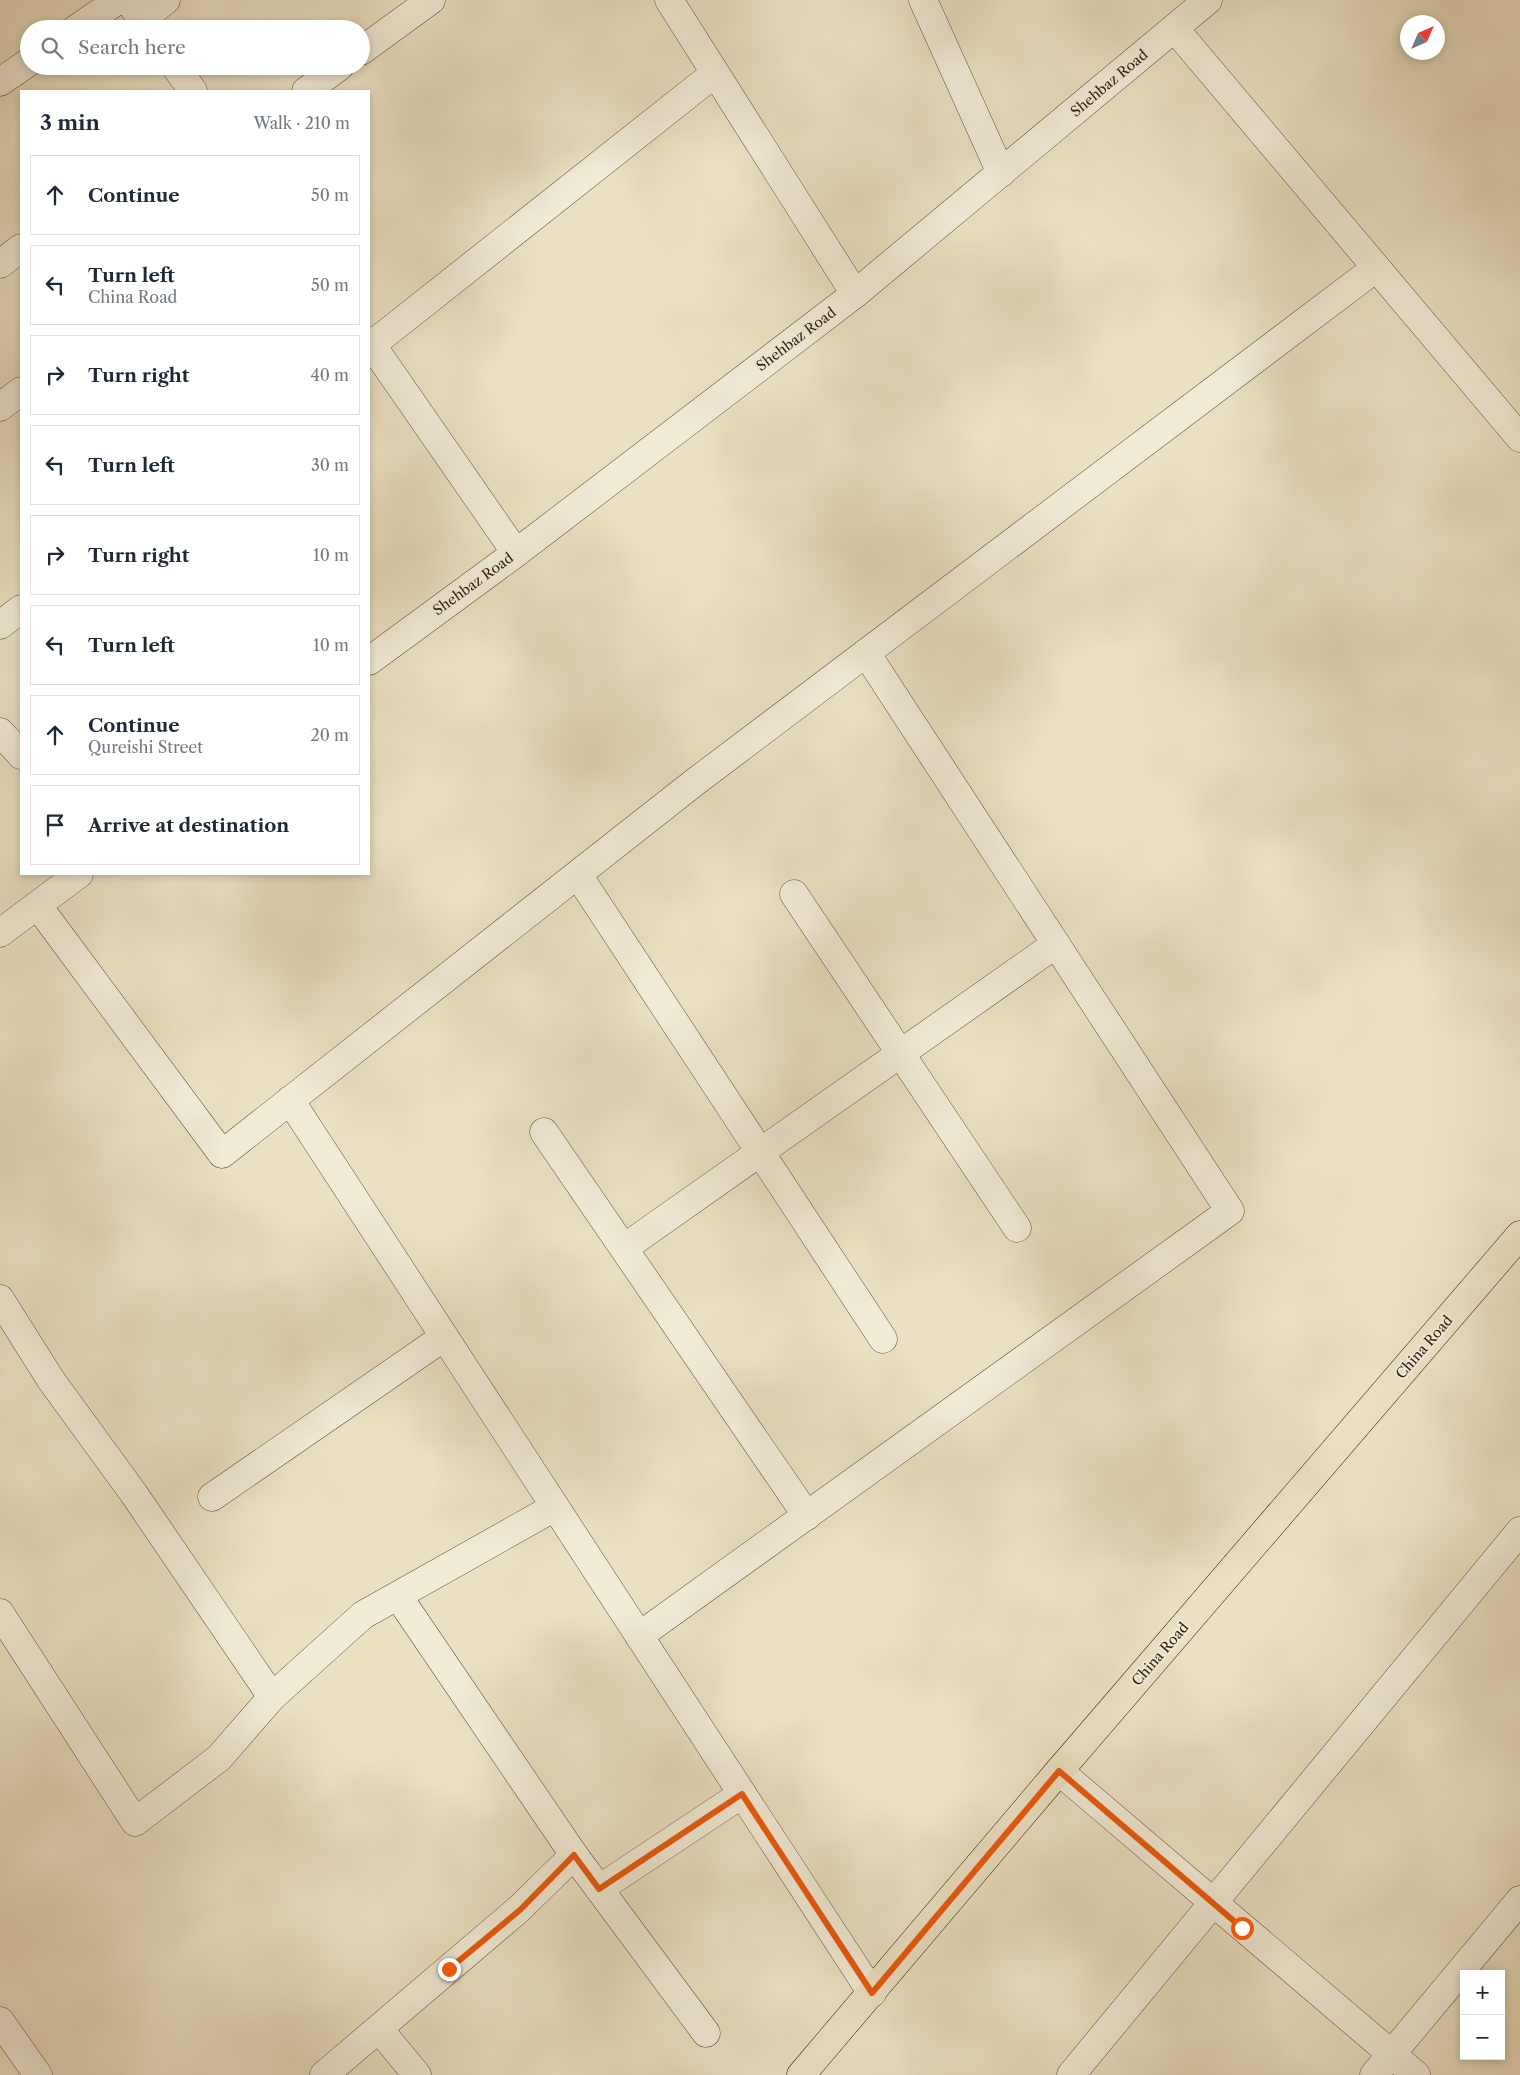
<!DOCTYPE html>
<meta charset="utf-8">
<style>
:root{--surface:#fff;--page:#f2f2f3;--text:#1f2937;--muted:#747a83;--line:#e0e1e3}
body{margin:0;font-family:"Libre Caslon Text",serif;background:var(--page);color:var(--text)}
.controls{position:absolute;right:15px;bottom:15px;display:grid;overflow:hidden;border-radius:0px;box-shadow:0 2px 8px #0003}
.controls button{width:45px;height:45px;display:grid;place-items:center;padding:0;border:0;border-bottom:1px solid var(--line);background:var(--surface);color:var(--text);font:25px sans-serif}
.compass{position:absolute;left:1400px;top:15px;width:45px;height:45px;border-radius:50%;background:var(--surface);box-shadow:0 2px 8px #0003;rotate:45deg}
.stop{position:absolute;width:15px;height:15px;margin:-11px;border:4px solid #ea580c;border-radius:50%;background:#fff}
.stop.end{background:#ea580c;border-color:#fff;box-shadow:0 1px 5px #0008}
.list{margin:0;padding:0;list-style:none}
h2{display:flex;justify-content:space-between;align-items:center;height:65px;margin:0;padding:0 20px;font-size:21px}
h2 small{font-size:16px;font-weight:400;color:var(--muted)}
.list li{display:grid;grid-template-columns:32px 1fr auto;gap:15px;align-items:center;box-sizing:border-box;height:80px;margin:0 10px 10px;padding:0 10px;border:1px solid var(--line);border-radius:0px}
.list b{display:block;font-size:19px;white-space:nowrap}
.list p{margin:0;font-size:16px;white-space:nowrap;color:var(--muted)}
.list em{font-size:16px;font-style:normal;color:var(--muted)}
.icon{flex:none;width:28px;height:28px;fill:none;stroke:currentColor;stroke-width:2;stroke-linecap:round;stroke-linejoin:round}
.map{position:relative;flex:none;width:1520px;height:2075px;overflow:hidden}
.search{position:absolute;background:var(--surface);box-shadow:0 2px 8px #0003;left:20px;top:20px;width:350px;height:55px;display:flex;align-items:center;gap:12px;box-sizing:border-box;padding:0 18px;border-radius:28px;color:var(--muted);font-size:19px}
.panel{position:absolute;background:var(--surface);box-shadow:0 2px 8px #0003;left:20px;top:90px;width:350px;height:785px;border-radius:0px}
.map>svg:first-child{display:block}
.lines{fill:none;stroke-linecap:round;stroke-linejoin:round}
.minor-casing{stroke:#624d3c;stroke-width:29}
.major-casing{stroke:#341c10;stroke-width:29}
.minor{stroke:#f2ecd7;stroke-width:28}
.major{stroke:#ebe1c2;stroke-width:28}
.route{stroke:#ea580c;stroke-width:6}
.labels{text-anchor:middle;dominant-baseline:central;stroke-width:4;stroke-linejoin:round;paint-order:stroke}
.street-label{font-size:14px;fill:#341c10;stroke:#f2ecd7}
</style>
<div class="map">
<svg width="1520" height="2075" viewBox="0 0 1520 2075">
<rect width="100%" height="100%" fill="#ebe1c2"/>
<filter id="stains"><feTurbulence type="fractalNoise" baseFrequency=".004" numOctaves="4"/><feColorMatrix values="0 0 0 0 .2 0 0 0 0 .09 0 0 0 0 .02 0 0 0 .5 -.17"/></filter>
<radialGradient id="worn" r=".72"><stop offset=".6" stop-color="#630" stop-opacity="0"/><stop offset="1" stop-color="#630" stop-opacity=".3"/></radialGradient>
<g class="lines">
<g class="minor-casing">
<g id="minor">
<path d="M128 0 149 29"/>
<path d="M669 0 855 294"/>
<path d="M923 0 1001 173"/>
<path d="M142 19 166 0"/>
<path d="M76 29 118 0"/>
<path d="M1175 29 1520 438"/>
<path d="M361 51 431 0"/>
<path d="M175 66 193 91"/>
<path d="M0 82 29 62"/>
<path d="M306 91 340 66"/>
<path d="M0 264 21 248"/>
<path d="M369 341 516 553"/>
<path d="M369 347 714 74"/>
<path d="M0 407 21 391"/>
<path d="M0 625 21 609"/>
<path d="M369 661 516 553 855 294 1208 0"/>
<path d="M0 732 21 755"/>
<path d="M578 875 883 1339"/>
<path d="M794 894 1017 1228"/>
<path d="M38 906 222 1154 695 782 1376 268"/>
<path d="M0 933 79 874"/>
<path d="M290 1100 872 1993"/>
<path d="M544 1132 807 1516"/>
<path d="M624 1248 1056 944"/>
<path d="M0 1299 51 1380 134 1494 272 1697"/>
<path d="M212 1497 444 1337"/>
<path d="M398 1596 574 1855 706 2033"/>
<path d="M0 1613 135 1822 219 1758 272 1697 363 1615 555 1507"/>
<path d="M639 1636 1230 1211 866 653"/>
<path d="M1059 1771 1416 2075"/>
<path d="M599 1889 742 1794"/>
<path d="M0 2021 38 2075"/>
<path d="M379 2029 417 2075"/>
<path d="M324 2075 519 1909 574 1855"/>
<path d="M1071 2075 1520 1531"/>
<path d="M1374 2075 1520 1900"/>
</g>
</g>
<g class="major-casing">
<path id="major" d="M801 2075 1059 1771 1520 1235"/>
</g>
<use href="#minor" class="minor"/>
<use href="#major" class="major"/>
</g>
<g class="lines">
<path class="route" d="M449 1969 520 1910 574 1855 599 1889 742 1794 872 1993 1059 1771 1242 1928"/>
</g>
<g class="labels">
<g class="street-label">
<text transform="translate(1109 83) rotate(-40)">Shehbaz Road</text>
<text transform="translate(796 339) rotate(-37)">Shehbaz Road</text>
<text transform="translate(473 584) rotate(-36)">Shehbaz Road</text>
<text transform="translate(1424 1347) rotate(-49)">China Road</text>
<text transform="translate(1160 1654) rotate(-49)">China Road</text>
</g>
</g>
<rect width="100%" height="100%" filter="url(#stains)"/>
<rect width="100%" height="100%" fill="url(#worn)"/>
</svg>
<div class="controls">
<button>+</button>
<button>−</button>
</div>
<svg class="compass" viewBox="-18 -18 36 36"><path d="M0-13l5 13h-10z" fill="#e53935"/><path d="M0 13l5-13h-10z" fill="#747a83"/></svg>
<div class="stop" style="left:1242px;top:1928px"></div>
<div class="stop end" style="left:449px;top:1969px"></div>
<div class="search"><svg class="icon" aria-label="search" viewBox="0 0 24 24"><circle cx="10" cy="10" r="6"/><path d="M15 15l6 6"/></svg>Search here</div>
<section class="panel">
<h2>3 min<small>Walk · 210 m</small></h2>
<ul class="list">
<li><svg class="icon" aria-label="ahead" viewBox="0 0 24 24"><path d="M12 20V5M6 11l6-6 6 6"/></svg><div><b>Continue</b></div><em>50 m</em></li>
<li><svg class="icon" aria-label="left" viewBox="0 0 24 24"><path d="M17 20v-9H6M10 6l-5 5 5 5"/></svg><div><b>Turn left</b><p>China Road</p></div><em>50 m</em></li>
<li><svg class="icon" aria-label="right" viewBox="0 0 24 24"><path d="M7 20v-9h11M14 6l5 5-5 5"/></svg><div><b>Turn right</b></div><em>40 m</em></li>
<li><svg class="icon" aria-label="left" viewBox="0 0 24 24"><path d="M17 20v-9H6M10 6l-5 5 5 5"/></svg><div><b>Turn left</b></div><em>30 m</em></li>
<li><svg class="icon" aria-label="right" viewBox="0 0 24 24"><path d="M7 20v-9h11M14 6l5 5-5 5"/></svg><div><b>Turn right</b></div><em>10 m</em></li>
<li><svg class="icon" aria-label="left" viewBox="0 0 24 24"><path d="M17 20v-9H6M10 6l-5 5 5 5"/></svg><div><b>Turn left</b></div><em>10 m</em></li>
<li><svg class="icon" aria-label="ahead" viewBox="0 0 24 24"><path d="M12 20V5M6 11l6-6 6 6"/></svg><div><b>Continue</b><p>Qureishi Street</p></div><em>20 m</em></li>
<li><svg class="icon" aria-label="arrive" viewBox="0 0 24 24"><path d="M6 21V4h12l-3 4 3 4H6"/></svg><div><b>Arrive at destination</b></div></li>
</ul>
</section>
</div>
